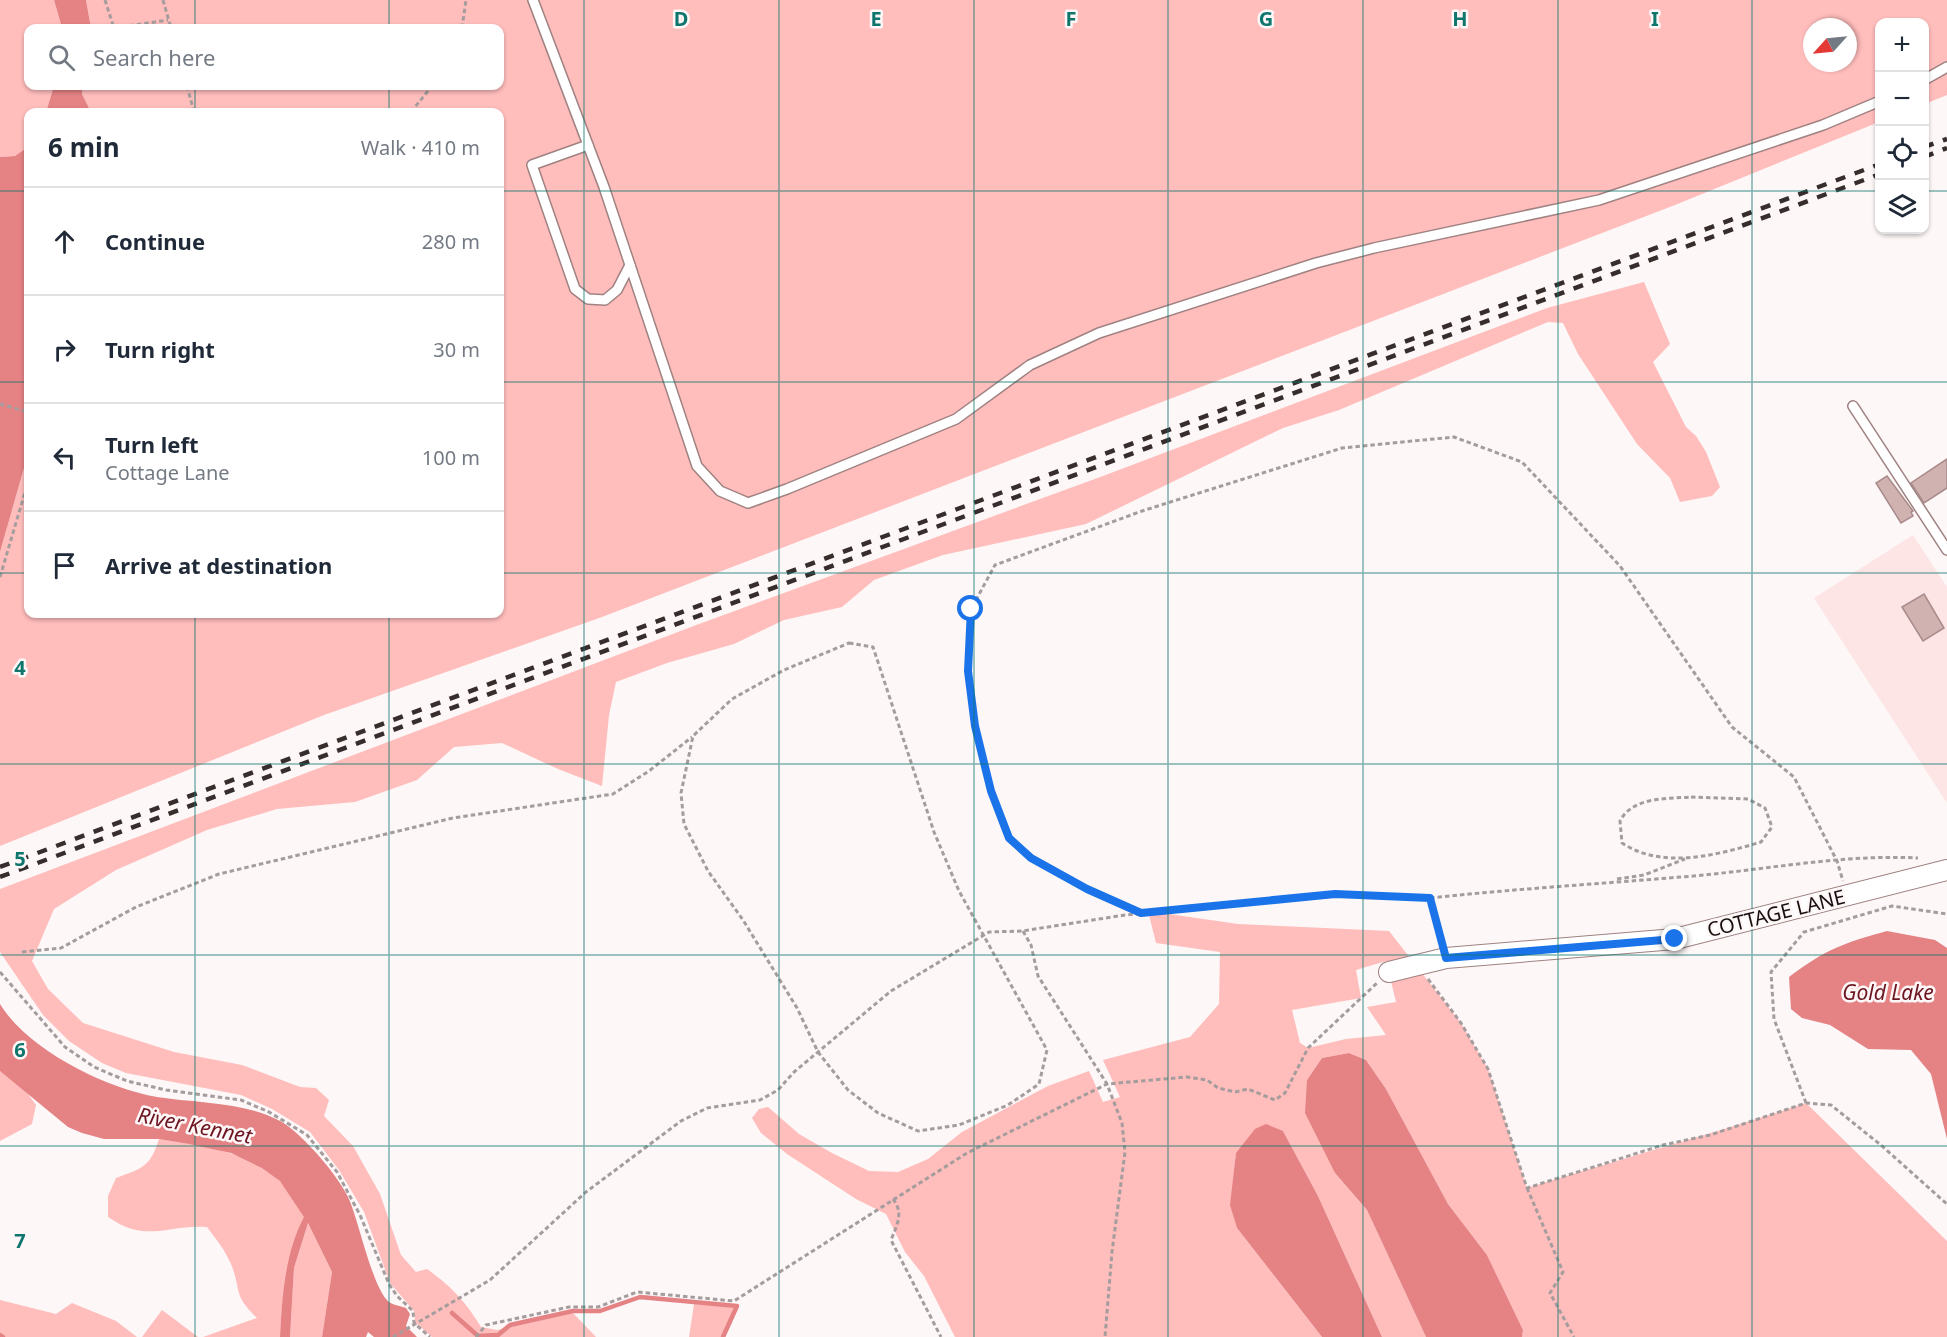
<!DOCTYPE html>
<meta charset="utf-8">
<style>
:root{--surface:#fff;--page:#f2f2f3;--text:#1f2937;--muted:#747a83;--line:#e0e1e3}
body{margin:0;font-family:"Noto Sans",sans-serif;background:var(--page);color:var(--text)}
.controls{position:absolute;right:18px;top:18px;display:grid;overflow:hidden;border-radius:12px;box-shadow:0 2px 4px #0004}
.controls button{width:54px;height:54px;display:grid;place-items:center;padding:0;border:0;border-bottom:2px solid var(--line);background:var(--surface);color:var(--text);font:30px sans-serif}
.compass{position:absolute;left:1803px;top:18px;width:54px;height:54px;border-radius:50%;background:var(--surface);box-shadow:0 2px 4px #0004;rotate:243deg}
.stop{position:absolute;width:18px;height:18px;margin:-14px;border:4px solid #1a73e8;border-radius:50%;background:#fff}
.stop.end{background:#1a73e8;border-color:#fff;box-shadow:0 2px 6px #0008}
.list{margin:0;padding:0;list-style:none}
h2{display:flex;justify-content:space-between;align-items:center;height:78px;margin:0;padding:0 24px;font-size:26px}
h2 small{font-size:20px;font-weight:400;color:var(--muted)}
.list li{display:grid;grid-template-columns:39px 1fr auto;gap:18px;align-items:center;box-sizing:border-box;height:108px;padding:0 24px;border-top:2px solid var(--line)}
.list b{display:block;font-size:22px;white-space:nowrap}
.list p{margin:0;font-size:20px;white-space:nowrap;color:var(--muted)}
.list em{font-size:20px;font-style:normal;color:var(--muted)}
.icon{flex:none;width:33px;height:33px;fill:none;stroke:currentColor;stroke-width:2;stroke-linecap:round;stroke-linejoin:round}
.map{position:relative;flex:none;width:1947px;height:1337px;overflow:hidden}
.search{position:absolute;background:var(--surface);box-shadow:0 2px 4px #0004;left:24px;top:24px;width:480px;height:66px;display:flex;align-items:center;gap:15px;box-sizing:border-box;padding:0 21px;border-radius:12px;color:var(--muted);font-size:22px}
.panel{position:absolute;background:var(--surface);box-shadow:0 2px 4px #0004;left:24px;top:108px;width:480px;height:510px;border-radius:12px}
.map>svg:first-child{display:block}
.built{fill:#fee5e5}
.green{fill:#ffbdbc;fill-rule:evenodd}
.water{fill:#e48284}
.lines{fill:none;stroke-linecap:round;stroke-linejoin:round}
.stream{stroke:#e48284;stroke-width:4.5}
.building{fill:#d0b2b1;stroke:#a98b8b;stroke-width:1.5}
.lane-casing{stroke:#9f8281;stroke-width:12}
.street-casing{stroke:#9f8281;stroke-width:22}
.path{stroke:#a59d9d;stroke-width:3;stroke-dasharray:4.5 3;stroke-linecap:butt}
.lane{stroke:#fff;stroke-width:9}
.street{stroke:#fff;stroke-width:20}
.rail{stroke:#372d2d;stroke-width:4.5;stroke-dasharray:10 10;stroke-linecap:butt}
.route{stroke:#1a73e8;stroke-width:8}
.grid{fill:none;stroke:#0f766e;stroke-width:1.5;stroke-opacity:0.55}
.labels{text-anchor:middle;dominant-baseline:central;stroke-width:5;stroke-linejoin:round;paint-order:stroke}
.street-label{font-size:20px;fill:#180e0d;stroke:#fdf7f7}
.water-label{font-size:21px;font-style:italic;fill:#6d1621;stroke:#fdf7f7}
.grid-label{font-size:20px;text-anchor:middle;font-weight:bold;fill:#0f766e;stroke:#fdf7f7;stroke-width:5;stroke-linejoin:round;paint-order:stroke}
</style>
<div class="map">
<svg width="1947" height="1337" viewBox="0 0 1947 1337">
<rect width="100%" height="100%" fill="#fdf7f7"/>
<path class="built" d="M1913 535 1947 587V803L1814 598Z"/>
<g class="green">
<path d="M0 0H54L62 28H28V86H54L46 112H28V148L15 156 0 157Z"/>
<path d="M86 0H1947V95L1925 104 1924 22H1880L1879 122 1675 205 602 617 324 715 0 846V552L28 454V614H500V112H91L82 94 84 86H500V28H91ZM1812 27H1848V63H1812Z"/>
<path d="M1644 282 1670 344 1653 362 1686 427 1696 436 1706 452 1720 487 1712 496 1680 502 1670 478 1637 444 1578 354 1563 323 1548 322 1339 410 1283 428 1086 524 943 555 874 580 842 607 784 620 734 644 667 663 616 682 609 715 602 786 558 769 502 743 454 747 417 780 355 802 277 809 207 830 116 870 54 909 32 961 48 989 83 1023 174 1052 242 1065 300 1087 316 1088 329 1100 324 1116 353 1146 380 1194 401 1255 416 1272 427 1269C452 1287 465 1301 481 1327L497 1330 573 1313 596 1337H432L415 1322 414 1311 390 1283 364 1212 339 1170 310 1132 272 1109 241 1095 126 1073 102 1063 69 1041 43 1015 0 952V889L699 624 1103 476 1547 308Z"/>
<path d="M1148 911 1238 924 1389 931 1461 1023 1488 1069 1527 1188C1620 1159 1713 1134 1806 1103L1947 1241V1337H1522L1523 1330 1487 1255 1448 1204 1386 1089 1366 1060 1349 1053 1322 1058 1307 1080 1335 1173 1367 1210 1426 1337H1382L1318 1196 1283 1131 1236 1153 1231 1205 1237 1228 1322 1337H955L924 1276 905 1252 886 1214 856 1199 787 1154 761 1133 752 1118 759 1109 768 1107 799 1134 832 1153 869 1171 898 1172 928 1159 962 1132 1048 1086 1089 1071 1103 1102 1120 1097 1103 1060 1190 1037 1219 1004 1220 952 1156 943ZM1386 961 1396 1002 1367 1007 1386 1035 1346 1039 1308 1048 1300 1043 1292 1010 1361 998 1356 970Z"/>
<path d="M0 1071 25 1090 36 1105 32 1124 0 1141Z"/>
<path d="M159 1139C196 1145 255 1152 281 1182 290 1192 297 1206 305 1217 286 1252 282 1298 280 1337H203L257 1318C232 1294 242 1291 231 1264 225 1250 216 1239 207 1227 167 1224 147 1244 108 1217V1196L116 1178C143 1168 150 1167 159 1139Z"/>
<path d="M308 1223 332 1272 322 1337H290L294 1268Z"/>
<path d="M0 1300 56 1314 72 1303 116 1321 137 1337H0Z"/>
<path d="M694 1304 735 1307 722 1337H689Z"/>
<path d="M162 1310 198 1337H142Z"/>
</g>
<g class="water">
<path d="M54 0H86L91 28H62Z"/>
<path d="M54 86H83L82 94 91 112H46Z"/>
<path d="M28 147V432L25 443 28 454 0 552V157L15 156Z"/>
<path d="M1887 931 1935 940 1947 948V1139L1931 1074 1911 1050 1868 1049 1830 1025 1802 1018 1791 1009 1789 977C1826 949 1844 943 1887 931Z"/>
<path d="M0 1004C28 1050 105 1088 157 1097 195 1103 248 1102 282 1122 303 1135 337 1174 348 1197 359 1220 372 1288 389 1302 393 1305 401 1306 406 1308L410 1314 406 1326 417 1337H374L368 1332 366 1337H322L332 1272 308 1223 294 1268 290 1337H280C282 1297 285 1253 304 1217L280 1181 262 1168 231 1153 189 1144 159 1139H104L82 1133 68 1127 0 1071Z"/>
<path d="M1349 1053 1366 1060 1386 1089 1448 1204 1487 1255 1523 1330 1522 1337H1426L1367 1210 1335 1173 1305 1113 1307 1080 1322 1058Z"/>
<path d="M1266 1124 1283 1131 1318 1196 1382 1337H1322L1237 1228 1230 1205 1236 1153 1255 1129Z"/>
</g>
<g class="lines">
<g class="stream">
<path d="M452 1313 478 1336 498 1335 510 1325 573 1311H600L640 1297 737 1306 723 1337"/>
<path d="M0 1335 3 1337"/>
</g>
</g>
<g class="building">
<path d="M1947 459V488L1924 503 1911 483Z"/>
<path d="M1887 476 1913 511 1911 512 1913 516 1901 523 1876 483Z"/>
<path d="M1924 594 1944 628 1923 641 1902 607Z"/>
</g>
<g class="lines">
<g class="lane-casing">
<g id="lane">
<path d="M533 0 604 187 697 466 720 491 748 503 787 489 956 419 1030 365 1099 333 1316 263 1374 248 1599 200 1823 125 1880 101"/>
<path d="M1924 80 1947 67"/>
<path d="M588 145 532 165 575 289 588 299 605 300 617 290 630 265"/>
<path d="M1853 406 1947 550"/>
</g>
</g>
<g class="street-casing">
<path id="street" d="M1389 972 1446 958 1675 939 1947 870"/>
</g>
<g class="path">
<path d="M105 0 114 28 168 20"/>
<path d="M163 0 171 28"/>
<path d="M462 28 466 0"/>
<path d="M187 86 194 112"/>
<path d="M411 112 432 86"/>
<path d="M0 404 28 412"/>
<path d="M0 577 28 482"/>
<path d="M849 643 873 647 934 832 959 891 1047 1050 1039 1084 1008 1105 959 1125 918 1131 878 1113 848 1090 818 1052 797 1008 743 920 708 871 684 824 681 793 693 736 732 699 784 670Z"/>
<path d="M1691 797 1748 799 1765 808 1772 827 1761 842C1717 855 1663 870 1622 843L1620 821C1633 796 1668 799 1691 797Z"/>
<path d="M1617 879 1644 875 1685 859"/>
<path d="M1430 898C1514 889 1597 884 1681 877 1760 871 1839 854 1918 858"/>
<path d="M1141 913 1087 889 1031 858 1009 838 991 791 975 726 968 671 971 609 995 565 1142 511 1342 448 1454 437 1522 462 1620 566 1732 727 1794 777 1837 861 1843 881"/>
<path d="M1023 931 1031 945 1038 976 1107 1084 1122 1123 1125 1152 1112 1252 1105 1337"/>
<path d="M22 952 61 948 136 907 219 874 453 818 613 794 649 771 692 737"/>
<path d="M0 972 65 1047 94 1067 127 1081 166 1090 241 1100 269 1112 307 1135 337 1172 360 1215 389 1284 397 1296 413 1311 414 1323 430 1337"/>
<path d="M1428 979 1461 1023 1488 1069 1527 1188 1663 1145 1710 1135 1806 1103 1831 1105 1882 1146 1947 1204"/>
<path d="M1806 1103 1774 1019 1771 972 1804 932 1892 906 1947 914"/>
<path d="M1527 1188 1563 1272 1550 1293 1574 1337"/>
<path d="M893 1199C904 1213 897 1225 891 1240L941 1337"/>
<path d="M393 1337 490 1280 586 1192 681 1121 707 1108 760 1100 778 1090 794 1072 891 991 989 932 1022 931 1125 915 1335 894 1430 898 1442 942"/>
<path d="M476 1337 486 1325 569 1307H598L637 1292 734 1301 967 1153 1107 1084 1187 1077 1207 1080 1218 1088 1235 1092 1248 1089 1275 1100 1285 1093 1308 1048 1377 983"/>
</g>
<use href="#lane" class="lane"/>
<use href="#street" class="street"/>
<g class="rail">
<path d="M1924 147 1947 139"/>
<path d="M1924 157 1947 148"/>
<path d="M0 867 1880 164"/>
<path d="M0 877 1880 174"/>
</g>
</g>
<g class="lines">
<path class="route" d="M971 609 968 671 975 726 991 791 1009 838 1031 858 1087 889 1141 913 1335 894 1430 898 1446 958 1675 939"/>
</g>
<path class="grid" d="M195 0V28M389 0V28M584 0V1337M779 0V1337M974 0V1337M1168 0V1337M1363 0V1337M1558 0V1337M1752 0V1337M195 86V112M389 86V112M0 191H28M500 191H1880M1924 191H1947M0 382H28M500 382H1947M0 573H28M500 573H1947M195 614V1337M389 614V1337M0 764H1947M0 955H1947M0 1146H1947"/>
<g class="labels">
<g class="street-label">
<text transform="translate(1776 913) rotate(-14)">COTTAGE LANE</text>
</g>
<g class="water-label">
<text x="1888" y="992">Gold Lake</text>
<text transform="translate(195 1125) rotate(11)">River Kennet</text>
</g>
</g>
<g class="grid-label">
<text x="681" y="26">D</text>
<text x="876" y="26">E</text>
<text x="1071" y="26">F</text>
<text x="1266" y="26">G</text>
<text x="1460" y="26">H</text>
<text x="1655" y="26">I</text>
<text x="20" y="675">4</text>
<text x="20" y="866">5</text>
<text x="20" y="1057">6</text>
<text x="20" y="1248">7</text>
</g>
</svg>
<div class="controls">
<button>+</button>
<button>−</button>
<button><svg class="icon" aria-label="locate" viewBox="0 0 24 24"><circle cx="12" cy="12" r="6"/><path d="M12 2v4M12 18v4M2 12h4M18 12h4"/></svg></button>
<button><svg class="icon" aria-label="layers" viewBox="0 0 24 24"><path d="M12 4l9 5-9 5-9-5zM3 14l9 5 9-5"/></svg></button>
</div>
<svg class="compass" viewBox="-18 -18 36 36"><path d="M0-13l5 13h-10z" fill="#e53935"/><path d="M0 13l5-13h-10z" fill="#747a83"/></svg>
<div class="stop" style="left:971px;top:609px"></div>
<div class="stop end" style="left:1675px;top:939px"></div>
<div class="search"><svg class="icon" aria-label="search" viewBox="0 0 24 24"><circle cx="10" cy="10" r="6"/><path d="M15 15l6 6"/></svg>Search here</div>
<section class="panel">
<h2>6 min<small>Walk · 410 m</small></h2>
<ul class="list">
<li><svg class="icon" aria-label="ahead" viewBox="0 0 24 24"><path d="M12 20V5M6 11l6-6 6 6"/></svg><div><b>Continue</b></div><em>280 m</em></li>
<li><svg class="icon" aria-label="right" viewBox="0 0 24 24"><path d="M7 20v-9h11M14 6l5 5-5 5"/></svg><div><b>Turn right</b></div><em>30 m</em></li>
<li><svg class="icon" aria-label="left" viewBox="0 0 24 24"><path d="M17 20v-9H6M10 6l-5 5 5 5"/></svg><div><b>Turn left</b><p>Cottage Lane</p></div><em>100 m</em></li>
<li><svg class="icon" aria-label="arrive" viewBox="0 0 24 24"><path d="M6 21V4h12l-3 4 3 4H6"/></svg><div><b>Arrive at destination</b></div></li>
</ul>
</section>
</div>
